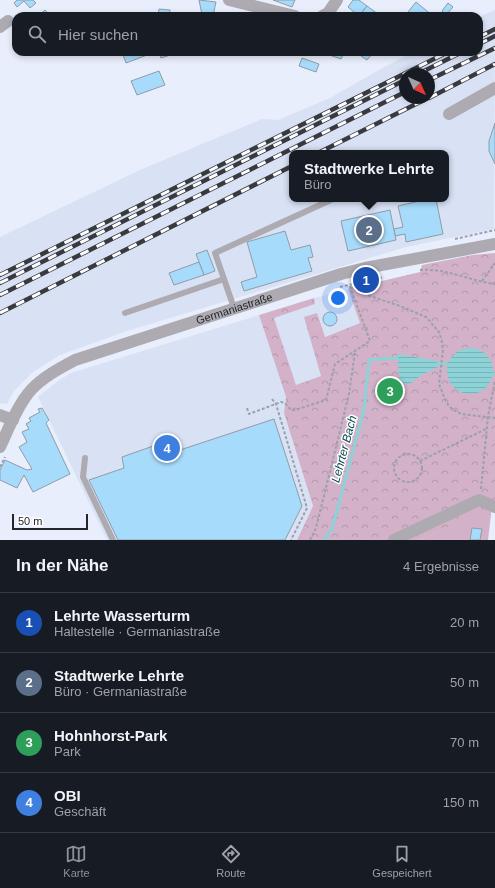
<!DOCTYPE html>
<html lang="de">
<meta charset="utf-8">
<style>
:root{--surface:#171b24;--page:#242831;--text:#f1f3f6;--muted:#9ea1a6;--line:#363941;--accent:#8c9099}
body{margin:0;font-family:Arial,sans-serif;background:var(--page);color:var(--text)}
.compass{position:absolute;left:399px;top:68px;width:36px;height:36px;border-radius:50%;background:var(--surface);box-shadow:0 2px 6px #0003;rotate:135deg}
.scale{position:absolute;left:12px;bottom:10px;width:76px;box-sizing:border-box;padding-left:4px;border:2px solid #23252a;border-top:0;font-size:11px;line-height:14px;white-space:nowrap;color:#23252a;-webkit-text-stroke:3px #fff;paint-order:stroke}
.you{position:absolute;left:338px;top:298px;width:14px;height:14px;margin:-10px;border:3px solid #fff;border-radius:50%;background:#1a73e8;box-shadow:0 0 0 6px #1a73e833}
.badge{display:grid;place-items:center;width:26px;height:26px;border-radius:50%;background:var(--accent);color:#fff;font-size:13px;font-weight:700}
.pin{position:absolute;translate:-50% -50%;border:2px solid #fff;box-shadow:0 1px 4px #0006}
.popup{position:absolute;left:289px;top:150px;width:160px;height:52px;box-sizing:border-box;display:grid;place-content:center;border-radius:8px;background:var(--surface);filter:drop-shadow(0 1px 3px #0005);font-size:13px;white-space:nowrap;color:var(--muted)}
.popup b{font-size:15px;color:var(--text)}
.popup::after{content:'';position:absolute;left:50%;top:100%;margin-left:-8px;border:8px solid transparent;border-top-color:var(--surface)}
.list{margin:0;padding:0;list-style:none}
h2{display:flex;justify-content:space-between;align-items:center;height:52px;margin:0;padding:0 16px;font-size:17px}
h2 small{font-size:13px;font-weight:400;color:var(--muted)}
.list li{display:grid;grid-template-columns:26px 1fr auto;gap:12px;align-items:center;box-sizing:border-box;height:60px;padding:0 16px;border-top:1px solid var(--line)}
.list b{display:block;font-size:15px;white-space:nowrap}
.list p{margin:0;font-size:13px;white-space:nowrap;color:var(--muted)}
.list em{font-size:13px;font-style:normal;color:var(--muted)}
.icon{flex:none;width:22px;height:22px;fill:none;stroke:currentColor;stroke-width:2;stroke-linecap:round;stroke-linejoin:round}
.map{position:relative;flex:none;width:495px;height:540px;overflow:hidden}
.search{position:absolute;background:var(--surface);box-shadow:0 2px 6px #0003;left:12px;right:12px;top:12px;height:44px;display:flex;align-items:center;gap:10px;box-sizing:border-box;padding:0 14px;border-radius:12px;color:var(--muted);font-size:15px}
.sheet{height:292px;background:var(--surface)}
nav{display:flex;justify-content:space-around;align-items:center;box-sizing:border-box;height:56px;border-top:1px solid var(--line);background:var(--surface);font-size:11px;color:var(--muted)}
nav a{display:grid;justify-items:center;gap:2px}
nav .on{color:var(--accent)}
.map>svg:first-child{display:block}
.built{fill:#d9e1f5;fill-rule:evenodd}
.park{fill:url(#park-crowns)}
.pitch{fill:#d2b1c9}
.water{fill:url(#water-rules)}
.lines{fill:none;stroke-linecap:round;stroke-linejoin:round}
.stream{stroke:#8dd2d7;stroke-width:3}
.building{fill:#a7dbfb;stroke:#909ca5}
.path{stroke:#9ca0aa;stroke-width:2;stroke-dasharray:3 2;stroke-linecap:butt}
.service{stroke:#adabb1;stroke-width:6}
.minor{stroke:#adabb1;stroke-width:12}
.tertiary{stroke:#adabb1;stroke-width:12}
.rail-casing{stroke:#383a40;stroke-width:4.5}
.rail{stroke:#fff;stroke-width:3;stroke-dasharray:9;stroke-linecap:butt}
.labels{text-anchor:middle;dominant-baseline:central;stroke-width:3;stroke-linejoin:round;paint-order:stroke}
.street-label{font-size:11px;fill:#23252a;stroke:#fff}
.water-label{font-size:12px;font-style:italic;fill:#0a4a4e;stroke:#fff}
</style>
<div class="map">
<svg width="495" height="540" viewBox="0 0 495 540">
<defs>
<pattern id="park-crowns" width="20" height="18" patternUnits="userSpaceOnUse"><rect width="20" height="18" fill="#d2b1c9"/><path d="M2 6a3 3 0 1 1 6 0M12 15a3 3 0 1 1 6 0" fill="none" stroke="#b498ad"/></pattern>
<pattern id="water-rules" width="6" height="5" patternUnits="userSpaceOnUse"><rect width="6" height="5" fill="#8dd2d7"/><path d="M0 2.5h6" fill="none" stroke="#79b4b9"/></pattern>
</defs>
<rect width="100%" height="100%" fill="#e9eefc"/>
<g class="built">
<path d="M495 10 494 229 406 247 127 331 60 355 33 372 14 391 7 404 0 403V237L142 169 262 119 278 120 330 98 386 66 413 52H479V17ZM405 74H429V98H405ZM292 153H446V199H292Z"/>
<path d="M348 290 360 323 324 337 321 376 296 385 274 318 315 304 314 298Z"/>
<path d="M259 315 286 397 284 413 313 506 297 540H107L38 397 58 381 71 373Z"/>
</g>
<path class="park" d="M495 253V506L420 540H297L313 506 284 413 286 397 259 315 314 298 315 304 274 318 296 385 321 376 304 317 317 313 325 337 360 323 348 289 420 272 422 265 473 255Z"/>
<path class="pitch" d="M492 506 488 540H420Z"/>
<g class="water">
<circle cx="470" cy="371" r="23"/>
<path d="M397 354 438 361V367L423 374 411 383 400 384Z"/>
</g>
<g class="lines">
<g class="stream">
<path d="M438 363 447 364"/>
<path d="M493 374H495"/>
<path d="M324 540 332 529 364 409 369 360 397 358"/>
</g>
</g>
<g class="building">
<path d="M17 0H33L36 3 30 8 24 1 17 7 14 3Z"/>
<path d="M199 0 216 2 213 16 202 15Z"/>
<path d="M273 0H295L292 7Z"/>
<path d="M353 0H359L367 6 359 16 348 7Z"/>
<path d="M416 2 433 16H414L408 12Z"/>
<path d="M448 3 453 7 446 15 442 11Z"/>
<path d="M367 6 378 14 377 16H359Z"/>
<path d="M159 9 170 10V16H158Z"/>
<path d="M45 10 51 16H38Z"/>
<path d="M122 52H146L147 55 126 63Z"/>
<path d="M159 52H177V53L161 58Z"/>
<path d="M321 52H344L341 59Z"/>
<path d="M363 52 372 54 367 60 361 56Z"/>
<path d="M302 58 319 64 316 72 299 66Z"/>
<path d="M159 71 165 85 137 95 131 81Z"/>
<path d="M495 123V164L489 151V141Z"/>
<path d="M428 199H436L443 234 406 242 405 234 395 236 394 229 403 227 398 206Z"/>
<path d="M390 210 396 240 348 251 341 221Z"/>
<path d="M285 231 291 250 310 245 313 257 308 258 312 271 244 291 241 282 257 277 247 242Z"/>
<path d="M207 250 215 271 204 275 196 254Z"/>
<path d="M199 262 204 275 174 285 169 273Z"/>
<circle cx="330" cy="319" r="7"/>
<path d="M42 408 49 420 46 423 70 474 33 492 24 475 17 488 0 480V470L5 460 27 470 32 469 19 447 27 442 22 432 29 429 26 424 31 421 29 418 40 412 38 409Z"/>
<path d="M274 419 302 506 285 540H118L89 480 124 468 122 457 176 438 180 450Z"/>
<path d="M472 528 482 529 480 540H470Z"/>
</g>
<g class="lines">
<g class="path">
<path d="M455 239 495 230"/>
<path d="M420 270C446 268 470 281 495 284"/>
<path d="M482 281 495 263"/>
<path d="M340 287 384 277"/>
<path d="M350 287 367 295 400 306 426 317 439 332 442 342 443 350 439 384 446 402 452 409 461 414 495 418"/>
<path d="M272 399 276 404 307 508 291 540"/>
<path d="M247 408 249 414 281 402 285 403 291 410H295L326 400 335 364 370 341 349 284"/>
<circle cx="408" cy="468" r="14"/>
<path d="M420 461 488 428"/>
<path d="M0 467 5 457"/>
<path d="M481 489 488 416 495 381"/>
<path d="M310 540 316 528 349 394 355 352"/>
</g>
<g class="service">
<path d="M224 279 215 253 333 199"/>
<path d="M125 313 224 279 234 308"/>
<path d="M85 458 83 477 113 540"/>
</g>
<g class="minor">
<path d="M229 0 295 16"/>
<path d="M322 16 328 13 337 0"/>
<path d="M0 27 8 21"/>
<path d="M449 114 495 88"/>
<path d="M0 415 13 420"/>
<path d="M394 540 479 500 495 507"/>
</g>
<path class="tertiary" id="s1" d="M0 447C8 430 18 404 31 390 43 377 60 368 75 360L341 274 365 268 495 244"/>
<g class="rail-casing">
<g id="rail">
<path d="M479 37 495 29"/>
<path d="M479 44 495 36"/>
<path d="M418 74 462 52"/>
<path d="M429 80 495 48"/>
<path d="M429 98 495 64"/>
<path d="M318 153 428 98"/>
<path d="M0 275 448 52"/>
<path d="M0 283 405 80"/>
<path d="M0 295 405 92"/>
<path d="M0 313 292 166"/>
</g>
</g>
<use href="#rail" class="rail"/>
</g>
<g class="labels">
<g class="street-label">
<text stroke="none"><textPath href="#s1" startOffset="286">Germaniastraße</textPath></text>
</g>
<g class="water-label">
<text transform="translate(344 449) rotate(-75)">Lehrter Bach</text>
</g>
</g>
</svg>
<svg class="compass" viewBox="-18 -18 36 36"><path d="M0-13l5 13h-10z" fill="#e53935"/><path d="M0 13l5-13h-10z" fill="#9ea1a6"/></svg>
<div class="scale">50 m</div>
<div class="you"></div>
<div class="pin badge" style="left:366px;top:280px;background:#1a4fb4">1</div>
<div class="pin badge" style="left:369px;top:230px;background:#5c6f8a">2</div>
<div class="popup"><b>Stadtwerke Lehrte</b>Büro</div>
<div class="pin badge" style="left:390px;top:391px;background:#2e9e5b">3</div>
<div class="pin badge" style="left:167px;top:448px;background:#3f7fe0">4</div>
<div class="search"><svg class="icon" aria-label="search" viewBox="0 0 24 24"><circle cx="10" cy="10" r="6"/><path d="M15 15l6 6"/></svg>Hier suchen</div>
</div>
<section class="sheet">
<h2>In der Nähe<small>4 Ergebnisse</small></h2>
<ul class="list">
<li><span class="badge" style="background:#1a4fb4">1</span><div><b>Lehrte Wasserturm</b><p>Haltestelle · Germaniastraße</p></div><em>20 m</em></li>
<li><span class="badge" style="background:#5c6f8a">2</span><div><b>Stadtwerke Lehrte</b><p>Büro · Germaniastraße</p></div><em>50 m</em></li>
<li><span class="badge" style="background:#2e9e5b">3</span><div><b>Hohnhorst-Park</b><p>Park</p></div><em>70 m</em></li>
<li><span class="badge" style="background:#3f7fe0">4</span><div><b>OBI</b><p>Geschäft</p></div><em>150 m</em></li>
</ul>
</section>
<nav>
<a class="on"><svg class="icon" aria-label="map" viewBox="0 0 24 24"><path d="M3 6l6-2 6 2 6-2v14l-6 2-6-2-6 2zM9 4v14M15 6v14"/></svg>Karte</a>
<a><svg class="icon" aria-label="directions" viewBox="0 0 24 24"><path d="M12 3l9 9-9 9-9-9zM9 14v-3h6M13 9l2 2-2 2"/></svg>Route</a>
<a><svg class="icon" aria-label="saved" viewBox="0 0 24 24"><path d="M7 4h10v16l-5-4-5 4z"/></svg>Gespeichert</a>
</nav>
